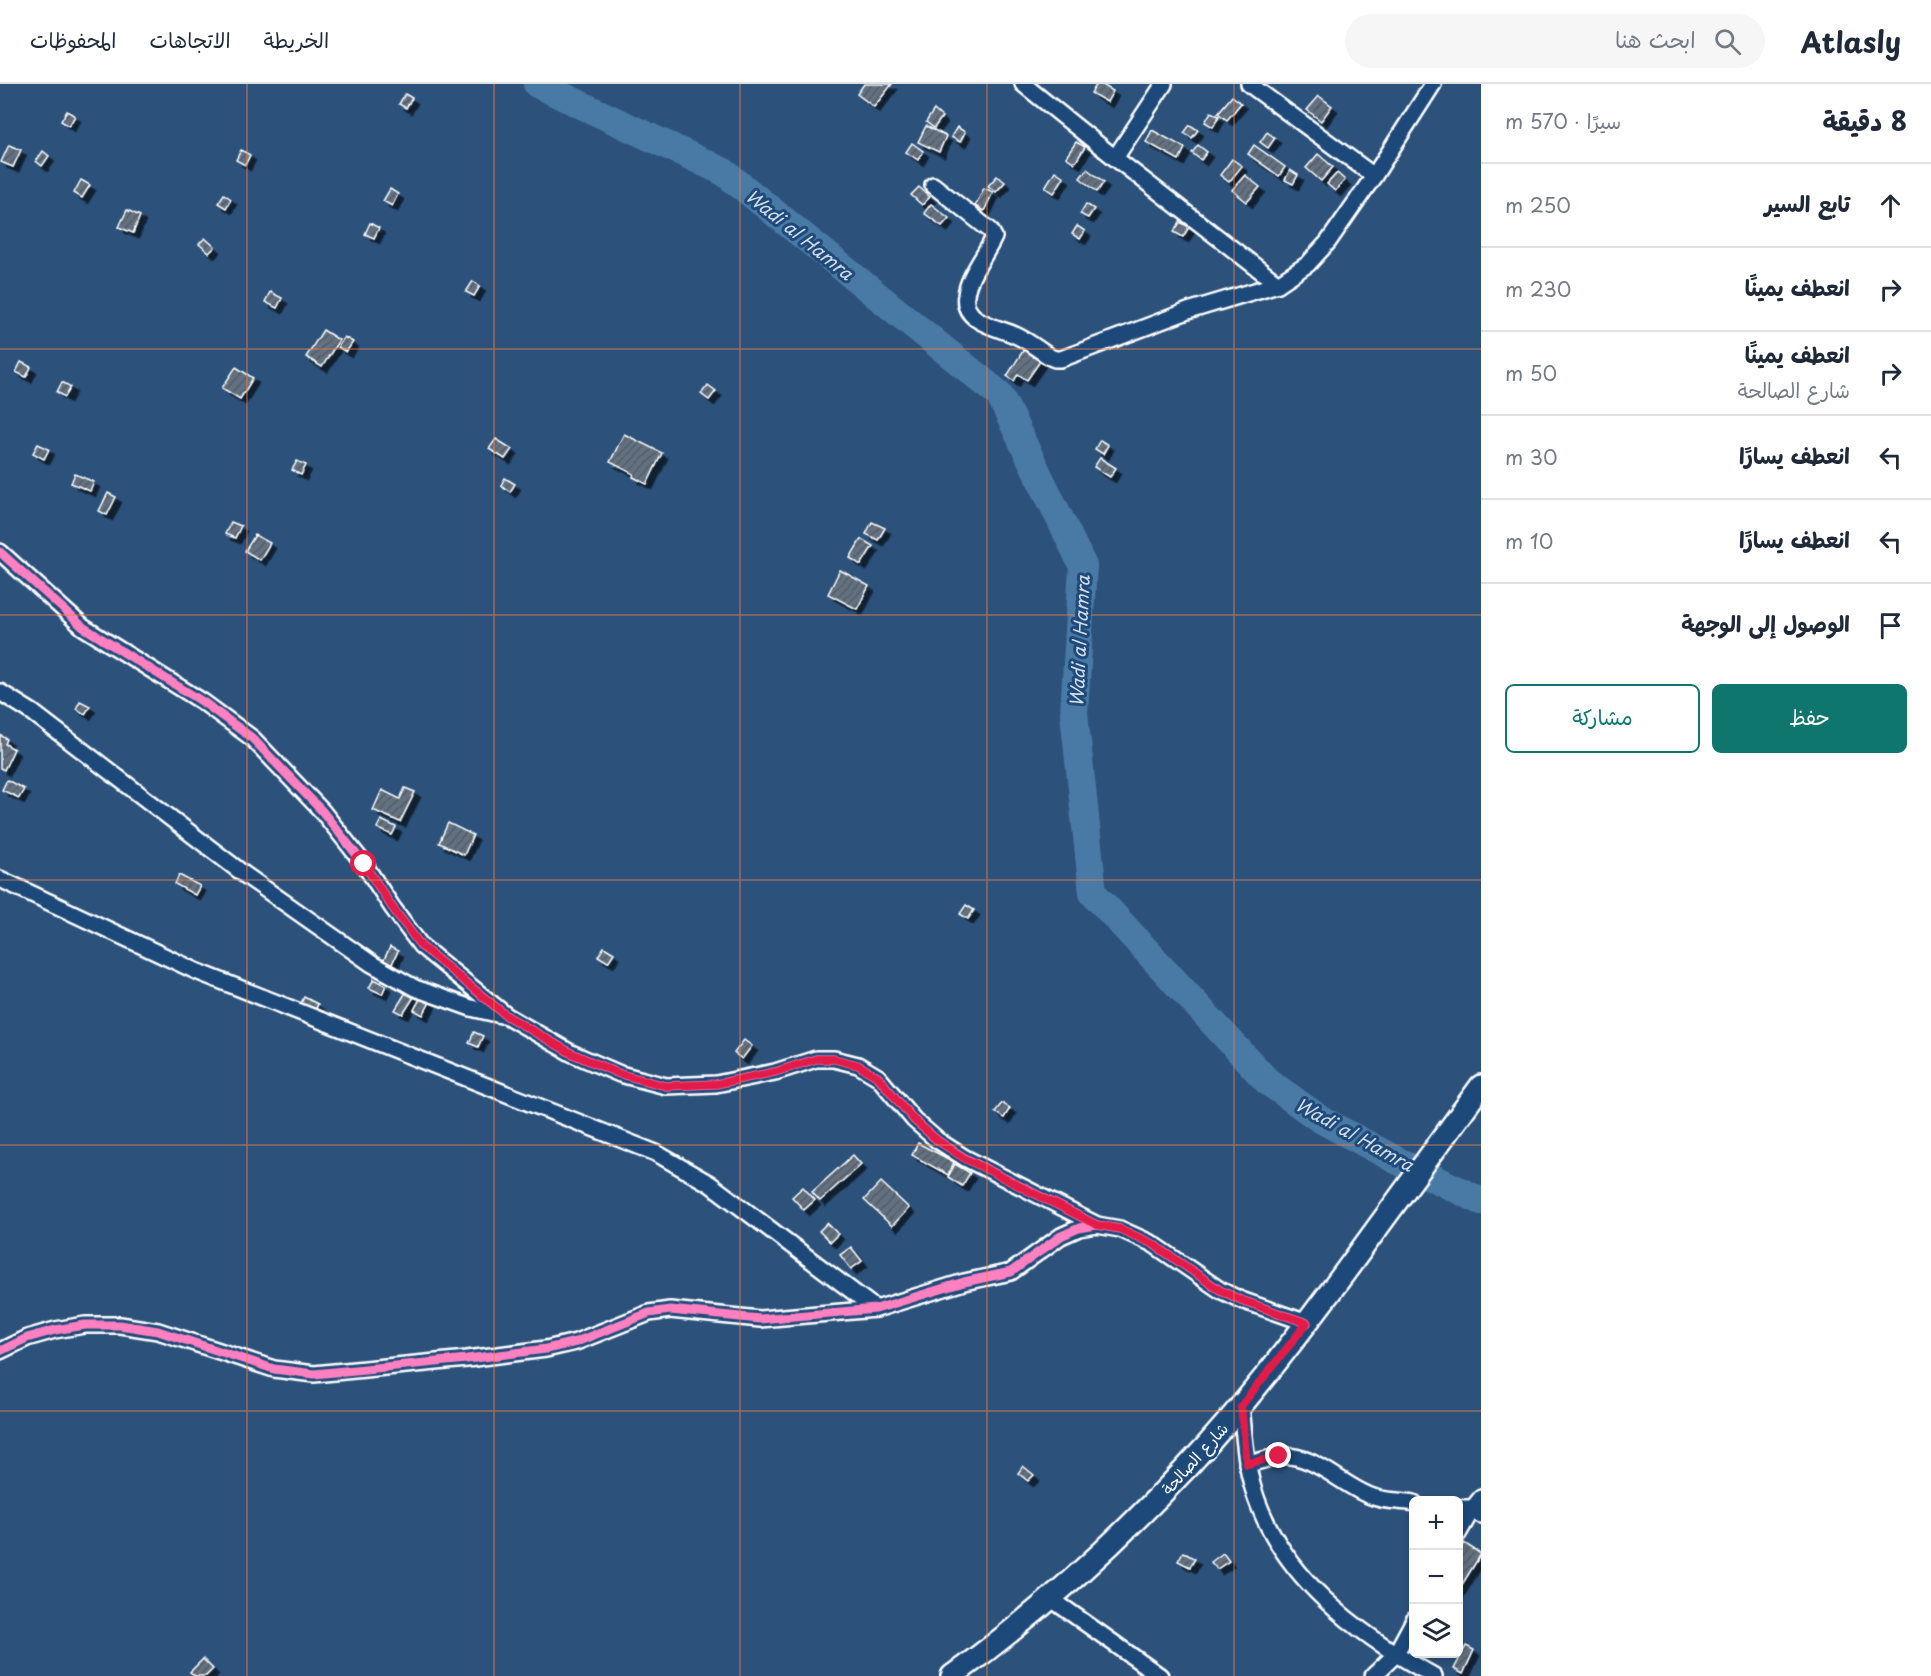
<!DOCTYPE html>
<html lang="ar">
<meta charset="utf-8">
<style>
:root{--surface:#fff;--page:#f6f6f7;--text:#1f2937;--muted:#747a83;--line:#e0e1e3;--accent:#0f766e}
body{margin:0;font-family:"Playpen Sans","Playpen Sans Arabic",sans-serif;background:var(--page);color:var(--text);direction:rtl}
.controls{position:absolute;right:18px;bottom:18px;display:grid;overflow:hidden;border-radius:9px;box-shadow:0 3px 9px #0003}
.controls button{width:54px;height:54px;display:grid;place-items:center;padding:0;border:0;border-bottom:2px solid var(--line);background:var(--surface);color:var(--text);font:30px sans-serif}
.stop{position:absolute;width:18px;height:18px;margin:-14px;border:4px solid #e11d48;border-radius:50%;background:#fff}
.stop.end{background:#e11d48;border-color:#fff;box-shadow:0 2px 6px #0008}
.list{margin:0;padding:0;list-style:none}
h2{display:flex;justify-content:space-between;align-items:center;height:78px;margin:0;padding:0 24px;font-size:26px}
h2 small{font-size:20px;font-weight:400;color:var(--muted)}
.list li{display:grid;grid-template-columns:39px 1fr auto;gap:18px;align-items:center;box-sizing:border-box;height:84px;padding:0 24px;border-top:2px solid var(--line)}
.list b{display:block;font-size:22px;white-space:nowrap}
.list p{margin:0;font-size:20px;white-space:nowrap;color:var(--muted)}
.list em{font-size:20px;font-style:normal;color:var(--muted)}
.actions{display:flex;gap:12px;padding:18px 24px}
.actions a{flex:1;padding:14px 0;border:2px solid var(--accent);border-radius:9px;text-align:center;font-size:21px;color:var(--accent)}
.actions .main{background:var(--accent);color:#fff}
.icon{flex:none;width:33px;height:33px;fill:none;stroke:currentColor;stroke-width:2;stroke-linecap:round;stroke-linejoin:round}
.map{position:relative;flex:none;width:1481px;height:1592px;overflow:hidden;direction:ltr}
header{display:flex;align-items:center;gap:36px;box-sizing:border-box;height:84px;padding:0 30px;background:var(--surface);border-bottom:2px solid var(--line)}
header strong{font-size:28px}
nav{display:flex;gap:33px;margin-inline-start:auto;font-size:21px}
.search{width:420px;height:54px;background:var(--page);display:flex;align-items:center;gap:15px;box-sizing:border-box;padding:0 21px;border-radius:33px;color:var(--muted);font-size:22px}
main{display:flex}
aside{flex:1;background:var(--surface)}
.map>svg:first-child{display:block}
.lines{fill:none;stroke-linecap:round;stroke-linejoin:round}
.river{stroke:#497aa6;stroke-width:28}
.building{fill:url(#building-hatch);stroke:#fff;stroke-width:1.5;filter:url(#shadow)}
.street-casing{stroke:#fff;stroke-width:20}
.secondary-casing{stroke:#fff;stroke-width:26}
.street{stroke:#1f4a7a;stroke-width:15}
.secondary{stroke:#1f4a7a;stroke-width:21}
.cycleway-casing{stroke:#1f4a7a;stroke-width:13}
.cycleway{stroke:#ff80c0;stroke-width:9}
.route{stroke:#e11d48;stroke-width:8}
.grid{fill:none;stroke:#ee8249;stroke-width:1.5;stroke-opacity:0.55}
.labels{text-anchor:middle;dominant-baseline:central;stroke-width:6;stroke-linejoin:round;paint-order:stroke}
.street-label{font-size:16px;fill:#fff;stroke:#1f4a7a}
.water-label{font-size:18px;font-style:italic;fill:#d2dee9;stroke:#1f4a7a}
</style>
<header>
<strong>Atlasly</strong>
<div class="search"><svg class="icon" aria-label="search" viewBox="0 0 24 24"><circle cx="10" cy="10" r="6"/><path d="M15 15l6 6"/></svg>ابحث هنا</div>
<nav><a>الخريطة</a><a>الاتجاهات</a><a>المحفوظات</a></nav>
</header>
<main>
<aside>
<h2>8 دقيقة<small>سيرًا · 570 m</small></h2>
<ul class="list">
<li><svg class="icon" aria-label="ahead" viewBox="0 0 24 24"><path d="M12 20V5M6 11l6-6 6 6"/></svg><div><b>تابع السير</b></div><em>250 m</em></li>
<li><svg class="icon" aria-label="right" viewBox="0 0 24 24"><path d="M7 20v-9h11M14 6l5 5-5 5"/></svg><div><b>انعطف يمينًا</b></div><em>230 m</em></li>
<li><svg class="icon" aria-label="right" viewBox="0 0 24 24"><path d="M7 20v-9h11M14 6l5 5-5 5"/></svg><div><b>انعطف يمينًا</b><p>شارع الصالحة</p></div><em>50 m</em></li>
<li><svg class="icon" aria-label="left" viewBox="0 0 24 24"><path d="M17 20v-9H6M10 6l-5 5 5 5"/></svg><div><b>انعطف يسارًا</b></div><em>30 m</em></li>
<li><svg class="icon" aria-label="left" viewBox="0 0 24 24"><path d="M17 20v-9H6M10 6l-5 5 5 5"/></svg><div><b>انعطف يسارًا</b></div><em>10 m</em></li>
<li><svg class="icon" aria-label="arrive" viewBox="0 0 24 24"><path d="M6 21V4h12l-3 4 3 4H6"/></svg><div><b>الوصول إلى الوجهة</b></div></li>
</ul>
<div class="actions"><a class="main">حفظ</a><a>مشاركة</a></div>
</aside>
<div class="map">
<svg width="1481" height="1592" viewBox="0 0 1481 1592">
<defs>
<pattern id="building-hatch" width="6" height="6" patternUnits="userSpaceOnUse" patternTransform="scale(1.5)"><rect width="6" height="6" fill="#627182"/><path d="M-1 1l2-2M0 6l6-6M5 7l2-2" fill="none" stroke="#555b62"/></pattern>
<filter id="shadow"><feDropShadow dx="5.5" dy="5.5" stdDeviation="0" flood-color="#0009"/></filter>
</defs>
<rect width="100%" height="100%" fill="#2c527c"/>
<filter id="ink" filterUnits="userSpaceOnUse"><feTurbulence type="fractalNoise" baseFrequency=".0167" numOctaves="2"/><feDisplacementMap in="SourceGraphic" scale="12" xChannelSelector="R" yChannelSelector="G"/><feConvolveMatrix kernelMatrix="1 2 1 2 8 2 1 2 1" color-interpolation-filters="sRGB"/></filter>
<g filter="url(#ink)">
<g class="lines">
<path class="river" d="M537 0 724 88 999 310 1083 482 1074 629 1093 809 1267 997 1320 1035 1396 1076 1481 1117"/>
</g>
<g class="building">
<path d="M864 0H892L874 23 857 10Z"/>
<path d="M1097 0H1101L1113 7 1107 18 1091 9Z"/>
<path d="M405 10 412 14 406 24 399 20Z"/>
<path d="M1232 12 1241 19 1227 36 1218 29Z"/>
<path d="M1319 12 1332 22 1321 37 1307 26Z"/>
<path d="M934 26 942 33 934 44 926 38Z"/>
<path d="M67 27 75 32 69 42 61 37Z"/>
<path d="M1211 28 1219 32 1213 43 1205 38Z"/>
<path d="M1190 41 1198 46 1192 54 1184 49Z"/>
<path d="M926 42 946 52 939 68 918 58Z"/>
<path d="M957 43 965 48 960 58 951 53Z"/>
<path d="M1152 46 1185 64 1179 76 1146 58Z"/>
<path d="M1267 48 1275 54 1268 64 1260 58Z"/>
<path d="M1076 58 1085 63 1075 79 1066 73Z"/>
<path d="M912 59 923 67 918 76 906 68Z"/>
<path d="M9 61 21 66 13 83 1 78Z"/>
<path d="M1198 61 1207 68 1201 76 1192 69Z"/>
<path d="M1254 61 1285 83 1279 92 1248 70Z"/>
<path d="M241 66 250 71 245 81 236 76Z"/>
<path d="M43 67 49 72 42 82 36 77Z"/>
<path d="M1318 70 1333 83 1321 97 1306 84Z"/>
<path d="M1232 75 1242 82 1229 98 1220 91Z"/>
<path d="M1087 85 1104 98 1097 108 1080 94Z"/>
<path d="M1290 86 1298 91 1293 100 1285 96Z"/>
<path d="M1055 87 1064 93 1054 109 1045 103Z"/>
<path d="M1337 89 1345 96 1335 107 1327 100Z"/>
<path d="M1245 91 1260 103 1247 118 1232 106Z"/>
<path d="M997 92 1005 98 996 108 988 102Z"/>
<path d="M81 96 90 101 82 114 74 109Z"/>
<path d="M919 103 930 113 922 121 911 111Z"/>
<path d="M984 104 993 108 984 127 975 122Z"/>
<path d="M390 105 398 110 392 122 383 117Z"/>
<path d="M224 110 231 115 226 124 218 119Z"/>
<path d="M931 120 949 134 942 142 924 129Z"/>
<path d="M1086 120 1094 125 1088 134 1080 130Z"/>
<path d="M127 126 140 132 133 149 119 143Z"/>
<path d="M1180 138 1189 143 1183 153 1174 148Z"/>
<path d="M370 139 379 144 374 154 365 150Z"/>
<path d="M1077 142 1085 147 1080 155 1072 150Z"/>
<path d="M205 154 215 163 209 169 199 160Z"/>
<path d="M473 197 480 202 474 212 466 208Z"/>
<path d="M270 208 282 214 277 224 265 218Z"/>
<path d="M323 246 339 256 322 283 306 273Z"/>
<path d="M344 253 353 258 346 268 338 263Z"/>
<path d="M1026 262 1043 273 1027 296 1018 290 1014 297 1007 292Z"/>
<path d="M21 278 31 283 26 293 16 288Z"/>
<path d="M236 283 253 294 240 315 222 304Z"/>
<path d="M62 298 71 303 65 313 57 308Z"/>
<path d="M708 301 716 307 709 316 701 310Z"/>
<path d="M624 350 662 369 647 400 633 393 634 390 610 378Z"/>
<path d="M496 355 512 365 505 375 489 365Z"/>
<path d="M1100 356 1108 361 1103 370 1095 365Z"/>
<path d="M38 360 49 365 44 375 33 369Z"/>
<path d="M1100 374 1116 384 1110 393 1094 383Z"/>
<path d="M297 377 306 381 301 391 292 386Z"/>
<path d="M75 390 94 398 90 407 71 399Z"/>
<path d="M505 394 515 400 510 408 501 401Z"/>
<path d="M108 409 116 413 107 431 99 427Z"/>
<path d="M231 438 241 442 235 454 225 450Z"/>
<path d="M872 438 885 444 878 456 866 450Z"/>
<path d="M255 451 270 459 260 476 245 467Z"/>
<path d="M861 455 873 462 861 481 850 474Z"/>
<path d="M840 486 869 502 857 525 828 510Z"/>
<path d="M80 617 90 622 85 630 76 625Z"/>
<path d="M0 651 7 655 5 660 14 665 4 686 0 684Z"/>
<path d="M7 696 24 705 19 714 2 706Z"/>
<path d="M405 704 415 708 400 738 373 726 382 706 400 715Z"/>
<path d="M381 736 396 743 392 751 377 744Z"/>
<path d="M448 739 473 751 464 771 439 759Z"/>
<path d="M179 791 200 802 195 811 175 800Z"/>
<path d="M966 821 974 826 968 835 960 830Z"/>
<path d="M390 863 398 867 389 886 381 882Z"/>
<path d="M604 863 614 869 608 878 598 872Z"/>
<path d="M374 895 386 901 382 910 369 904Z"/>
<path d="M406 908 414 913 403 930 395 926Z"/>
<path d="M304 913 318 920 309 939 295 932Z"/>
<path d="M421 913 430 918 423 931 414 926Z"/>
<path d="M474 948 483 952 478 963 469 959Z"/>
<path d="M744 956 752 962 742 975 734 969Z"/>
<path d="M1002 1019 1010 1024 1004 1034 995 1028Z"/>
<path d="M918 1059 954 1078 948 1091 912 1071Z"/>
<path d="M853 1071 861 1080 820 1117 812 1108Z"/>
<path d="M955 1080 970 1089 962 1102 948 1093Z"/>
<path d="M881 1098 909 1124 892 1142 864 1116Z"/>
<path d="M803 1103 815 1116 804 1126 792 1113Z"/>
<path d="M827 1139 838 1150 830 1158 819 1147Z"/>
<path d="M851 1163 862 1177 851 1185 840 1171Z"/>
<path d="M1023 1382 1034 1391 1028 1397 1018 1389Z"/>
<path d="M1464 1459 1481 1470 1458 1507V1468Z"/>
<path d="M1183 1468 1195 1475 1190 1483 1178 1477Z"/>
<path d="M1223 1469 1229 1477 1217 1485 1211 1478Z"/>
<path d="M1466 1562 1474 1566 1463 1590 1454 1585Z"/>
<path d="M203 1575 213 1585 206 1592H195L190 1588Z"/>
</g>
<g class="lines">
<g class="street-casing">
<g id="street">
<path d="M1023 0 1115 74 1278 200"/>
<path d="M1249 0 1374 92"/>
<path d="M1115 74 1164 0"/>
<path d="M933 101 990 146 994 153C986 171 968 192 966 211 961 238 997 243 1015 251 1027 256 1039 266 1050 273L1055 275H1061L1188 227 1278 200 1308 180 1328 158 1374 92 1433 0"/>
<path d="M0 468 83 543 203 618 252 654 322 727 364 780 392 823 421 862 507 932 571 969 620 990 666 1002 716 1000 775 988 816 975H834L858 981 878 993 914 1036 937 1056 965 1074 1097 1141"/>
<path d="M0 608 32 628 245 791 372 880 415 904 471 924 501 931"/>
<path d="M0 795 196 887 656 1069 710 1100 876 1225"/>
<path d="M0 1267 27 1254 55 1246 85 1241H120L158 1247 274 1285 314 1290 467 1275 546 1265 576 1258 649 1229 670 1226 760 1235 876 1225 964 1198 1011 1188 1061 1152 1079 1144 1097 1141 1120 1145 1153 1160 1220 1206 1241 1216 1307 1239"/>
<path d="M1241 1322C1244 1349 1245 1377 1253 1404 1279 1492 1357 1550 1434 1592"/>
<path d="M1247 1380C1258 1378 1269 1374 1279 1372 1313 1369 1339 1399 1368 1411 1383 1418 1398 1416 1414 1419"/>
<path d="M1458 1424H1473L1481 1431"/>
<path d="M1458 1450 1473 1424 1481 1414"/>
<path d="M1050 1514 1160 1592"/>
<path d="M1373 1592 1395 1571 1414 1536"/>
</g>
</g>
<g class="secondary-casing">
<path id="secondary" d="M952 1592C1037 1531 1116 1459 1188 1382 1245 1321 1295 1255 1345 1188 1391 1126 1436 1064 1481 1002"/>
</g>
<use href="#street" class="street"/>
<use href="#secondary" class="secondary"/>
<g class="cycleway-casing">
<g id="cycleway">
<path d="M0 468 83 543 203 618 252 654 322 727 364 780 392 823 421 862 507 932 571 969 620 990 666 1002 716 1000 775 988 816 975H834L858 981 878 993 914 1036 937 1056 965 1074 1097 1141"/>
<path d="M0 1267 27 1254 55 1246 85 1241H120L158 1247 274 1285 314 1290 467 1275 546 1265 576 1258 649 1229 670 1226 760 1235 876 1225 964 1198 1011 1188 1061 1152 1079 1144 1097 1141 1120 1145 1153 1160 1220 1206 1241 1216 1307 1239"/>
</g>
</g>
<use href="#cycleway" class="cycleway"/>
</g>
</g>
<g class="lines" filter="url(#ink)">
<path class="route" d="M364 780 392 823 421 862 507 932 571 969 620 990 666 1002 716 1000 775 988 816 975H834L858 981 878 993 914 1036 937 1056 964 1074 1097 1141 1120 1145 1153 1160 1220 1206 1241 1216 1307 1239 1241 1322 1247 1380 1279 1372"/>
</g>
<path class="grid" d="M247 0V1592M494 0V1592M740 0V1592M987 0V1592M1234 0V1592M0 265H1481M0 531H1481M0 796H1481M0 1061H1481M0 1327H1481"/>
<g class="labels">
<g class="street-label">
<text transform="translate(1194 1374) rotate(-48)">شارع الصالحة</text>
</g>
<g class="water-label">
<text transform="translate(800 150) rotate(39)">Wadi al Hamra</text>
<text transform="translate(1079 557) rotate(-87)">Wadi al Hamra</text>
<text transform="translate(1355 1050) rotate(29)">Wadi al Hamra</text>
</g>
</g>
</svg>
<div class="controls">
<button>+</button>
<button>−</button>
<button><svg class="icon" aria-label="layers" viewBox="0 0 24 24"><path d="M12 4l9 5-9 5-9-5zM3 14l9 5 9-5"/></svg></button>
</div>
<div class="stop" style="left:364px;top:780px"></div>
<div class="stop end" style="left:1279px;top:1372px"></div>
</div>
</main>
